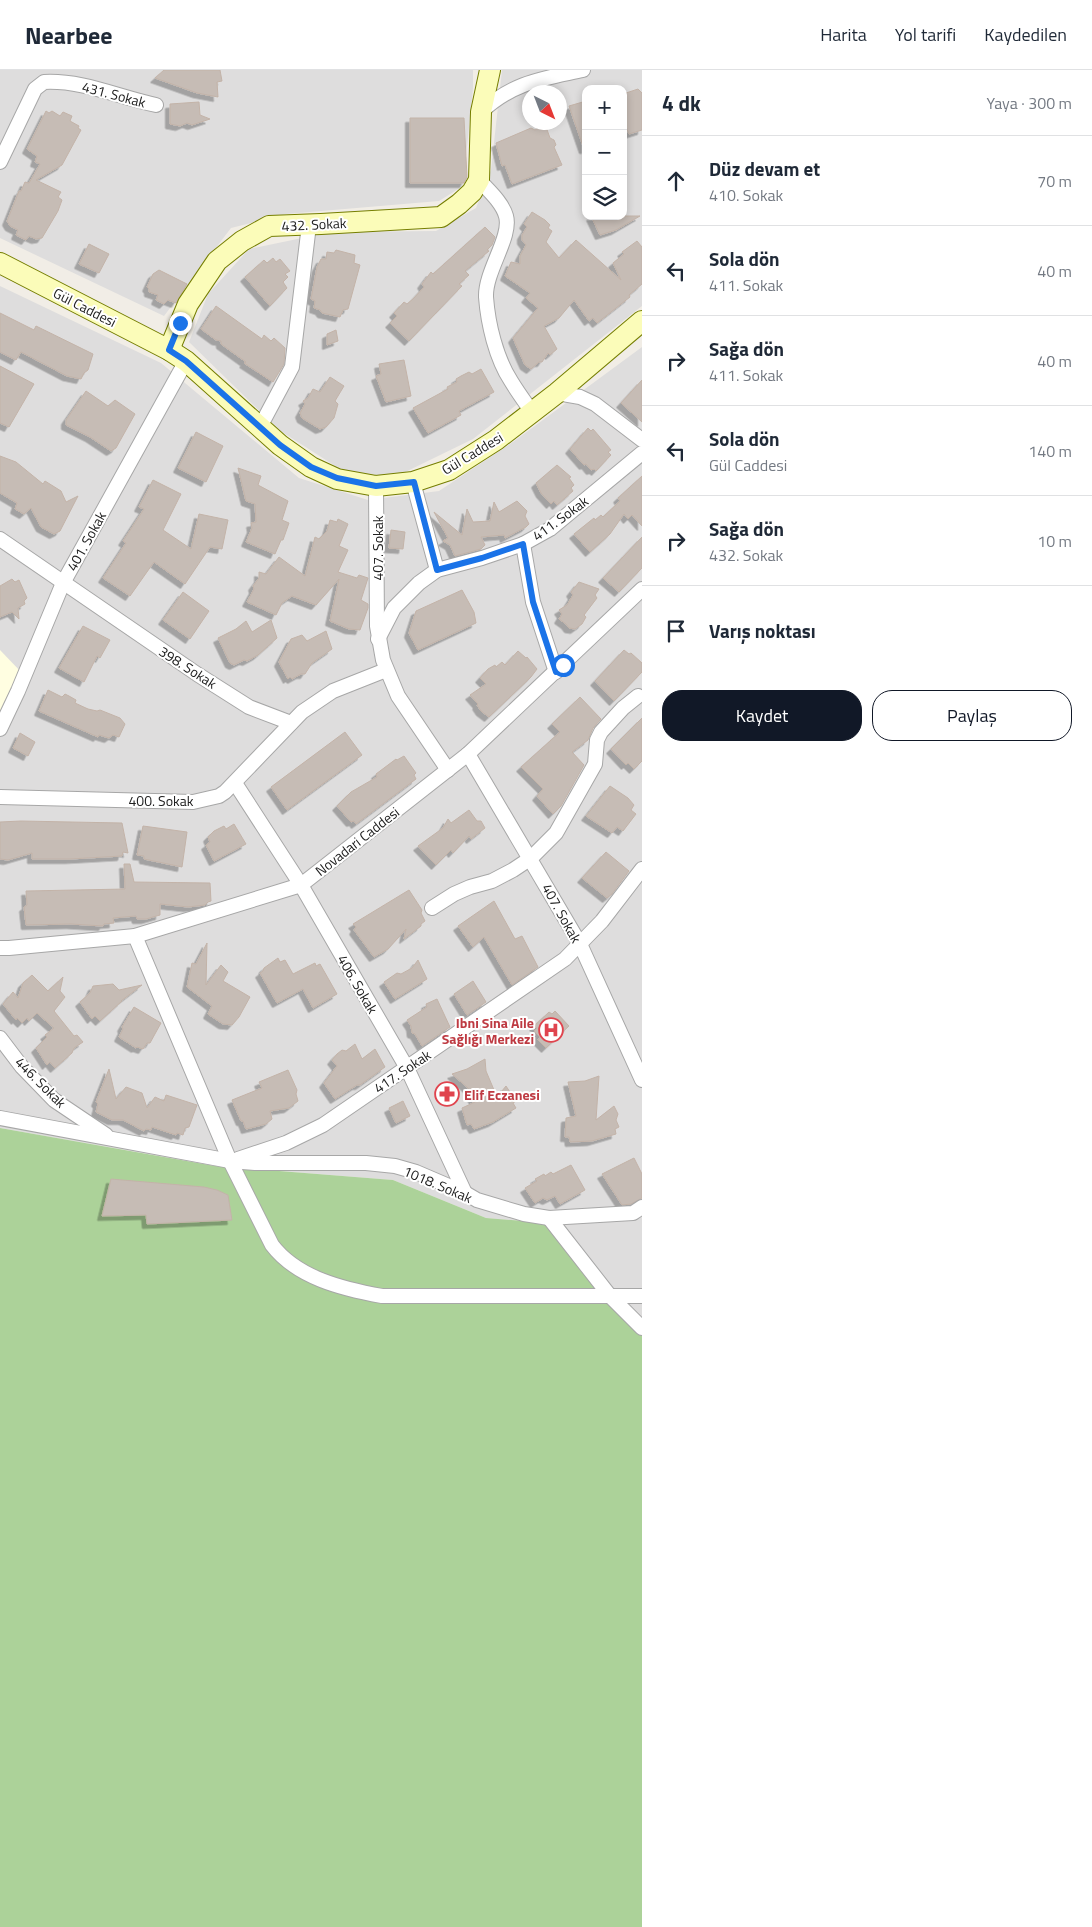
<!DOCTYPE html>
<html lang="tr">
<meta charset="utf-8">
<style>
:root{--surface:#fff;--page:#f6f6f7;--text:#1f2937;--muted:#747a83;--line:#e0e1e3;--accent:#111827}
body{margin:0;font-family:"Titillium Web",sans-serif;background:var(--page);color:var(--text)}
.controls{position:absolute;right:15px;top:15px;display:grid;overflow:hidden;border-radius:10px;box-shadow:0 2px 8px #0003}
.controls button{width:45px;height:45px;display:grid;place-items:center;padding:0;border:0;border-bottom:1px solid var(--line);background:var(--surface);color:var(--text);font:25px sans-serif}
.compass{position:absolute;left:522px;top:15px;width:45px;height:45px;border-radius:50%;background:var(--surface);box-shadow:0 2px 8px #0003;rotate:138deg}
.stop{position:absolute;width:15px;height:15px;margin:-11px;border:4px solid #1a73e8;border-radius:50%;background:#fff}
.stop.end{background:#1a73e8;border-color:#fff;box-shadow:0 1px 5px #0008}
.list{margin:0;padding:0;list-style:none}
h2{display:flex;justify-content:space-between;align-items:center;height:65px;margin:0;padding:0 20px;font-size:21px}
h2 small{font-size:16px;font-weight:400;color:var(--muted)}
.list li{display:grid;grid-template-columns:32px 1fr auto;gap:15px;align-items:center;box-sizing:border-box;height:90px;padding:0 20px;border-top:1px solid var(--line)}
.list b{display:block;font-size:19px;white-space:nowrap}
.list p{margin:0;font-size:16px;white-space:nowrap;color:var(--muted)}
.list em{font-size:16px;font-style:normal;color:var(--muted)}
.actions{display:flex;gap:10px;padding:15px 20px}
.actions a{flex:1;padding:11px 0;border:1px solid var(--accent);border-radius:20px;text-align:center;font-size:18px;color:var(--accent)}
.actions .main{background:var(--accent);color:#fff}
.icon{flex:none;width:28px;height:28px;fill:none;stroke:currentColor;stroke-width:2;stroke-linecap:round;stroke-linejoin:round}
.map{position:relative;flex:none;width:642px;height:1857px;overflow:hidden}
header{display:flex;align-items:center;gap:30px;box-sizing:border-box;height:70px;padding:0 25px;background:var(--surface);border-bottom:1px solid var(--line)}
header strong{font-size:24px}
nav{display:flex;gap:28px;margin-inline-start:auto;font-size:18px}
main{display:flex}
aside{flex:1;background:var(--surface)}
.map>svg:first-child{display:block}
.residential{fill:#dedddd;fill-rule:evenodd}
.education{fill:#fffee1}
.forest{fill:#acd299}
.building{fill:#c6bcb5;stroke:#c3b3a8;filter:url(#shadow)}
.lines{fill:none;stroke-linecap:round;stroke-linejoin:round}
.street-casing{stroke:#a7a7a7;stroke-width:16}
.secondary-casing{stroke:#757e00;stroke-width:22}
.street{stroke:#fff;stroke-width:14}
.secondary{stroke:#fbfcb9;stroke-width:20}
.route{stroke:#1a73e8;stroke-width:6}
.labels{text-anchor:middle;dominant-baseline:central;stroke-width:4;stroke-linejoin:round;paint-order:stroke}
.street-label{font-size:14px;fill:#202020;stroke:#fff}
.health-label{font-size:14px;font-weight:bold;fill:#be3a42;stroke:#fff;text-anchor:end}
</style>
<header>
<strong>Nearbee</strong>
<nav><a>Harita</a><a>Yol tarifi</a><a>Kaydedilen</a></nav>
</header>
<main>
<div class="map">
<svg width="642" height="1857" viewBox="0 0 642 1857">
<defs>
<filter id="shadow"><feDropShadow dx="-4.5" dy="4.5" stdDeviation="0" flood-color="#0004"/></filter>
</defs>
<rect width="100%" height="100%" fill="#f1ede6"/>
<g class="residential">
<path d="M0 0H473V18L463 116 439 131 286 144 231 158 164 246 0 168Z"/>
<path d="M502 0H642V236L473 369 395 407 343 401 279 360 189 272 208 224 249 179 331 162 436 161 476 138 491 100ZM586 19H623V146H586ZM530 22H560V52H530Z"/>
<path d="M0 216 161 293 299 408 368 430 439 421 513 372 642 277V1253L550 1153 486 1148 393 1110 215 1096 0 1058Z"/>
</g>
<path class="education" d="M0 580 23 604 0 643Z"/>
<path class="forest" d="M0 1058 215 1096 393 1110 486 1148 550 1153 642 1253V1857H0Z"/>
<g class="building">
<path d="M164 0H220L222 11 217 12 218 27 197 23 155 8Z"/>
<path d="M638 19 642 23V60L629 64 623 50V24Z"/>
<path d="M586 31V79H584L569 36Z"/>
<path d="M199 32 200 45 210 49 192 55 187 53 180 56 170 54V34Z"/>
<path d="M46 41 49 43 52 41 60 46 63 42 72 46 70 51 79 56 78 58 81 60 62 95 36 110 61 122 58 127 62 130 58 141 42 168 36 169 29 166 26 170 16 165 18 160 10 156 7 151 19 121H21L25 112 29 113 40 94 35 92 37 86 27 79Z"/>
<path d="M410 48H464L467 107 464 113H410Z"/>
<path d="M545 54 550 68 554 70 556 75 554 77 562 95 512 114 505 95 502 96 496 73 531 58 535 60Z"/>
<path d="M532 142 545 150 550 155 548 158 552 161 546 172 559 188 576 170 621 210 613 193 624 184 622 182 637 171 642 177V214L629 225 630 227 597 253 593 248 589 251 574 230 559 248 544 256 557 279 550 285 548 283 542 292H539L531 299 525 295 513 268 538 238 526 228 530 223 505 206 511 192 520 194V186L526 175 522 170V165L527 157 524 154Z"/>
<path d="M591 146H640L616 160 600 165Z"/>
<path d="M485 157 495 167 492 175 487 180 489 181 465 201 469 205 459 214 462 216 409 271 390 253 397 246 394 243 404 232 407 234 414 228 424 217 422 214 431 202 433 204Z"/>
<path d="M89 174 109 184 99 203 79 194Z"/>
<path d="M336 180 355 185 354 193 360 195 348 239 343 240 340 247 322 243 320 240 314 238 315 231 311 229 317 197 321 189H326L327 182 334 183Z"/>
<path d="M273 188 276 192 280 189 290 201 285 204 288 207 283 212 287 218 270 236 245 207 264 190 267 193Z"/>
<path d="M159 200 187 214 176 233 168 230 164 234 156 230 158 225 149 222V219L147 217 153 204Z"/>
<path d="M216 236 262 269 264 265 271 271 274 268 285 278 284 294 273 312 244 293 246 292 221 274V271L216 270 201 259Z"/>
<path d="M0 243 34 260 36 256 93 284 88 300 84 303 81 309 67 306 21 282 16 290 0 282Z"/>
<path d="M336 260 338 271 327 275V264Z"/>
<path d="M404 290 411 326 386 332 376 306 381 304 379 294Z"/>
<path d="M0 296 34 314 9 357 0 353Z"/>
<path d="M481 299 494 322 459 341 461 345 428 363 413 338 448 319 447 317 457 312 456 309 461 306 469 302 472 304Z"/>
<path d="M330 307 344 316 335 331 338 334 334 348 326 357 320 359 302 348 300 343 305 334 303 331 308 328 313 319 320 322Z"/>
<path d="M642 310V352L621 333Z"/>
<path d="M86 321 108 336 115 330 135 344 116 378 111 381 90 367 66 355V350Z"/>
<path d="M588 358 591 361 593 359 611 380 608 382 611 385 596 401 594 399 591 400 586 394 584 395 570 379Z"/>
<path d="M196 362 223 376 206 412 178 398Z"/>
<path d="M0 386 16 392 43 414 45 411 61 421 66 432 78 426 60 461 54 464 41 457 31 438 24 444 15 439 17 433 0 423Z"/>
<path d="M557 395 571 407 569 408 574 415 571 418 573 421 557 435 554 431 551 434 541 423 536 413Z"/>
<path d="M238 398 261 406 258 415 288 431 282 450 289 453 283 470H281L275 484 246 472 252 458 251 453 256 452 255 434 246 431Z"/>
<path d="M642 406V456L632 445 628 449 624 444 610 464 590 482 574 464 594 448 595 450 601 445 603 447 620 431 618 428Z"/>
<path d="M153 410 181 424 163 460 191 479 199 444 228 450 222 479 210 477 185 514 154 492 130 526 103 508 126 473 123 471 144 439 139 437Z"/>
<path d="M517 431 527 441 525 446 529 454 526 457 505 468 504 465 481 467 485 475 481 479 455 486 450 475 443 471 448 468 434 442 462 465 467 439 473 452 490 451 494 432 499 442Z"/>
<path d="M338 449 348 454 339 476 348 480 338 502 357 508 359 505 368 508 361 530 368 534V538L360 560 349 559 330 551 339 509 316 535 292 526 282 533 276 545 247 532 254 519 253 516 259 508V502L266 504 279 487 305 506 315 467 319 469 327 461 330 450 337 452Z"/>
<path d="M391 460 405 462 403 479 389 478Z"/>
<path d="M642 467V498L619 522 603 508Z"/>
<path d="M12 509 15 512 19 510 27 528 24 531 25 534 18 538 19 549 12 542 0 547V516Z"/>
<path d="M579 512 599 519 595 525 597 528 584 545 586 547 582 554 575 559 569 558 566 554 559 549 562 544 559 540 567 535 573 525 571 522Z"/>
<path d="M462 520 474 542 476 553 418 580 409 563 416 541Z"/>
<path d="M183 522 209 541 190 569 163 550Z"/>
<path d="M271 550 277 568 258 585 247 591 244 590 234 595 230 593 218 568 236 559 246 551 252 562Z"/>
<path d="M83 556 110 570 100 588 97 586 84 612 59 598Z"/>
<path d="M326 561 332 579 312 593 305 604H301L292 609 290 607 288 609 279 592 291 569 302 565 307 571Z"/>
<path d="M624 580 629 584 631 583 642 593V602L614 631 595 611Z"/>
<path d="M518 581 526 588 527 587 537 599 531 607 489 647 481 641 477 635 478 634 470 625 486 614 480 608 488 599 495 595 496 597 502 592 505 595Z"/>
<path d="M48 620 62 627 65 624 69 626 76 630 75 633 88 639 97 641 100 640 120 648 125 654 119 667 113 665 109 668 99 665 98 667 39 641Z"/>
<path d="M580 627 601 649 593 658 588 670 572 682 584 695 561 736 553 744 537 726 543 719 521 697 560 662 552 654Z"/>
<path d="M642 648V691L634 699 628 693 626 695 611 679Z"/>
<path d="M345 662 362 685 287 740 271 717Z"/>
<path d="M20 663 35 672 28 686 13 678Z"/>
<path d="M404 686 416 703 414 705 416 709 356 754 354 751 351 752 337 736 351 722 377 707 376 704 396 689 397 690Z"/>
<path d="M610 716 628 728 634 735 631 740 636 744 623 761 617 757 612 763 586 746Z"/>
<path d="M469 740 477 751H481L485 758 471 769 469 766 453 783 451 780 436 795 418 776 443 758 448 749 451 753Z"/>
<path d="M21 751 122 753 128 783 123 782 122 786 70 789H32V783L8 790 0 789V752Z"/>
<path d="M234 754 246 774 214 791 206 775 210 772 208 767 214 761 224 756 226 759Z"/>
<path d="M143 756 187 762 182 797 144 789V786L137 785Z"/>
<path d="M606 782 629 801 612 824 607 828 582 808Z"/>
<path d="M124 794H130L134 812 210 813 211 831 208 832 205 835 188 837 160 834V845L146 849H137L136 846 113 848 114 853 104 854 103 856 71 854 26 855 24 837 27 835 26 821 125 819Z"/>
<path d="M409 820 422 840 421 843 425 851 421 854V856L404 869 406 859 388 879 374 887 354 860 356 857 353 854Z"/>
<path d="M494 831 515 869 522 866 538 897 512 915 484 867 473 877 458 856Z"/>
<path d="M207 873 206 915 221 895 228 902 223 911 250 927 239 947 232 955 223 954 208 944 212 936 187 917 192 893 196 894Z"/>
<path d="M278 888 280 892 285 890 293 904 315 893 316 896 320 894 337 924 313 938 303 919 277 933 260 903 263 901 264 898Z"/>
<path d="M418 890 427 909 395 929 384 912 397 903 401 904 412 898Z"/>
<path d="M32 905 48 921 63 907 60 921 65 927 54 941 74 966 77 965 83 972 74 978 72 983 55 998 50 992 47 995 36 978 47 967 45 965 54 958 37 943 29 951 27 948 22 953 17 948 16 950 3 934 13 922 18 928 23 913Z"/>
<path d="M473 911 486 932 467 945 454 924Z"/>
<path d="M113 914 119 920 142 915 121 931H122L100 951 95 946 92 949 80 932 90 923 93 916Z"/>
<path d="M437 929 450 957 422 976 415 964 412 963 411 956 407 950 427 937 426 934Z"/>
<path d="M134 937 161 953 150 973H147L143 979 137 977 136 978 119 967 123 959 122 957Z"/>
<path d="M555 941 569 956 546 978 538 970 540 967 534 961 537 958 534 956 549 942 552 944Z"/>
<path d="M355 974 362 989 375 979 385 997 360 1015H357L335 1029 324 1013 337 996 332 990 337 984 342 980 346 981Z"/>
<path d="M485 989 486 1001 497 1027 506 1016 516 1031 513 1033 516 1038 493 1052 474 1059 471 1054 467 1055 462 1038 475 1032 468 1018 452 1004 467 999Z"/>
<path d="M109 999 116 1029 126 1017 142 1023 147 1038 155 1027 164 1031 166 1025 197 1035 189 1057 185 1058 183 1065 177 1063 176 1065 152 1057 151 1060 146 1059 144 1061 123 1050H112L96 1042 98 1034 96 1032Z"/>
<path d="M288 1000 297 1020 296 1024 298 1031 289 1038 270 1041 272 1049 266 1054 246 1059 243 1051H241L232 1030 262 1018 259 1012Z"/>
<path d="M599 1006 596 1050 614 1036 618 1044 616 1050 619 1057 615 1059 616 1064 592 1071 570 1072 569 1067H565L566 1048 576 1046 568 1012 585 1011Z"/>
<path d="M403 1031 410 1046 396 1053 389 1038Z"/>
<path d="M634 1088 642 1104V1128L631 1134 622 1135 602 1104Z"/>
<path d="M571 1095 585 1120 560 1134 555 1126 547 1130 543 1128 535 1133 525 1118 537 1111 535 1109 544 1104 545 1106 551 1102 553 1104Z"/>
<path d="M111 1109 204 1117 217 1120 228 1125 232 1150 147 1154 146 1145 102 1146Z"/>
</g>
<g class="lines">
<g class="street-casing">
<g id="street">
<path d="M481 42C513 12 542 9 583 0"/>
<path d="M0 92 35 19 44 12C83 10 118 27 156 35"/>
<path d="M479 110C488 120 502 132 506 146 512 167 485 201 486 227 488 254 496 288 511 311 517 321 525 332 532 342"/>
<path d="M557 323 580 327 595 334 642 370"/>
<path d="M260 357 292 297 309 155"/>
<path d="M413 412 437 500"/>
<path d="M376 416 377 556 383 590 398 626 448 700"/>
<path d="M0 469 197 604 249 637 291 653"/>
<path d="M523 474 533 532 556 602"/>
<path d="M378 569 394 538 419 513 437 500 482 488 523 474 550 459 642 383"/>
<path d="M0 659 18 621 63 513 186 291"/>
<path d="M468 684 580 874 642 1010"/>
<path d="M235 713 301 815 407 998 465 1123"/>
<path d="M0 727 193 732 219 726 225 722 302 642 333 621 386 600"/>
<path d="M432 838 454 824 470 817 492 811 513 800 531 788 556 763 595 694 597 670 601 662 623 638 638 626"/>
<path d="M135 866 230 1091 272 1175C297 1208 343 1219 382 1226H642"/>
<path d="M0 878H9L135 866 301 815 468 684 642 519"/>
<path d="M0 968 22 997 54 1030 106 1065"/>
<path d="M0 1048 230 1091 255 1093H366L395 1096 416 1102 465 1123 477 1130 524 1144 549 1148 633 1143 642 1137"/>
<path d="M238 1089 286 1073 323 1055 565 889 602 851 642 799"/>
<path d="M549 1148 610 1226 642 1258"/>
</g>
</g>
<g class="secondary-casing">
<g id="secondary">
<path d="M0 193 169 280 186 291 280 375 311 397 337 409 376 416 413 412 449 400 496 370 557 323 642 251"/>
<path d="M169 280 188 234 217 191 242 171 269 156 321 154 441 147 459 134 472 122 479 110 481 42 490 0"/>
</g>
</g>
<use href="#street" class="street"/>
<use href="#secondary" class="secondary"/>
</g>
<g class="lines">
<path class="route" d="M180 253 169 280 186 291 280 375 311 397 337 408 376 416 414 412 437 500 482 488 523 474 533 532 556 602 563 595"/>
</g>
<defs>
<g id="hospital-ring" transform="scale(1.25)"><circle r="9.5" fill="#fff" stroke="#e0444e" stroke-width="1.5"/><path d="M-5-5h3v3.5h4V-5h3V5h-3V1.5h-4V5h-3Z" fill="#e0444e"/></g>
<g id="pharmacy-ring" transform="scale(1.25)"><circle r="9.5" fill="#fff" stroke="#e0444e" stroke-width="1.5"/><path d="M-2-6h4v4h4v4h-4v4h-4v-4h-4v-4h4Z" fill="#e0444e"/></g>
</defs>
<g fill-rule="evenodd">
<use href="#hospital-ring" x="551" y="960"/>
<use href="#pharmacy-ring" x="447" y="1024"/>
</g>
<g class="labels">
<g class="street-label">
<text transform="translate(114 24) rotate(15)">431. Sokak</text>
<text transform="translate(314 154) rotate(-3)">432. Sokak</text>
<text transform="translate(85 237) rotate(27)">Gül Caddesi</text>
<text transform="translate(472 383) rotate(-31)">Gül Caddesi</text>
<text transform="translate(560 448) rotate(-36)">411. Sokak</text>
<text transform="translate(86 471) rotate(-61)">401. Sokak</text>
<text transform="translate(377 478) rotate(-90)">407. Sokak</text>
<text transform="translate(188 597) rotate(33)">398. Sokak</text>
<text x="161" y="730">400. Sokak</text>
<text transform="translate(357 771) rotate(-38)">Novadari Caddesi</text>
<text transform="translate(562 843) rotate(61)">407. Sokak</text>
<text transform="translate(358 914) rotate(60)">406. Sokak</text>
<text transform="translate(402 1001) rotate(-34)">417. Sokak</text>
<text transform="translate(41 1012) rotate(45)">446. Sokak</text>
<text transform="translate(438 1114) rotate(23)">1018. Sokak</text>
</g>
<g class="health-label">
<text x="534" y="952">Ibni Sina Aile<tspan x="534" dy="16">Sağlığı Merkezi</tspan></text>
<text x="464" y="1024" text-anchor="start">Elif Eczanesi</text>
</g>
</g>
</svg>
<div class="controls">
<button>+</button>
<button>−</button>
<button><svg class="icon" aria-label="layers" viewBox="0 0 24 24"><path d="M12 4l9 5-9 5-9-5zM3 14l9 5 9-5"/></svg></button>
</div>
<svg class="compass" viewBox="-18 -18 36 36"><path d="M0-13l5 13h-10z" fill="#e53935"/><path d="M0 13l5-13h-10z" fill="#747a83"/></svg>
<div class="stop" style="left:563px;top:595px"></div>
<div class="stop end" style="left:180px;top:253px"></div>
</div>
<aside>
<h2>4 dk<small>Yaya · 300 m</small></h2>
<ul class="list">
<li><svg class="icon" aria-label="ahead" viewBox="0 0 24 24"><path d="M12 20V5M6 11l6-6 6 6"/></svg><div><b>Düz devam et</b><p>410. Sokak</p></div><em>70 m</em></li>
<li><svg class="icon" aria-label="left" viewBox="0 0 24 24"><path d="M17 20v-9H6M10 6l-5 5 5 5"/></svg><div><b>Sola dön</b><p>411. Sokak</p></div><em>40 m</em></li>
<li><svg class="icon" aria-label="right" viewBox="0 0 24 24"><path d="M7 20v-9h11M14 6l5 5-5 5"/></svg><div><b>Sağa dön</b><p>411. Sokak</p></div><em>40 m</em></li>
<li><svg class="icon" aria-label="left" viewBox="0 0 24 24"><path d="M17 20v-9H6M10 6l-5 5 5 5"/></svg><div><b>Sola dön</b><p>Gül Caddesi</p></div><em>140 m</em></li>
<li><svg class="icon" aria-label="right" viewBox="0 0 24 24"><path d="M7 20v-9h11M14 6l5 5-5 5"/></svg><div><b>Sağa dön</b><p>432. Sokak</p></div><em>10 m</em></li>
<li><svg class="icon" aria-label="arrive" viewBox="0 0 24 24"><path d="M6 21V4h12l-3 4 3 4H6"/></svg><div><b>Varış noktası</b></div></li>
</ul>
<div class="actions"><a class="main">Kaydet</a><a>Paylaş</a></div>
</aside>
</main>
